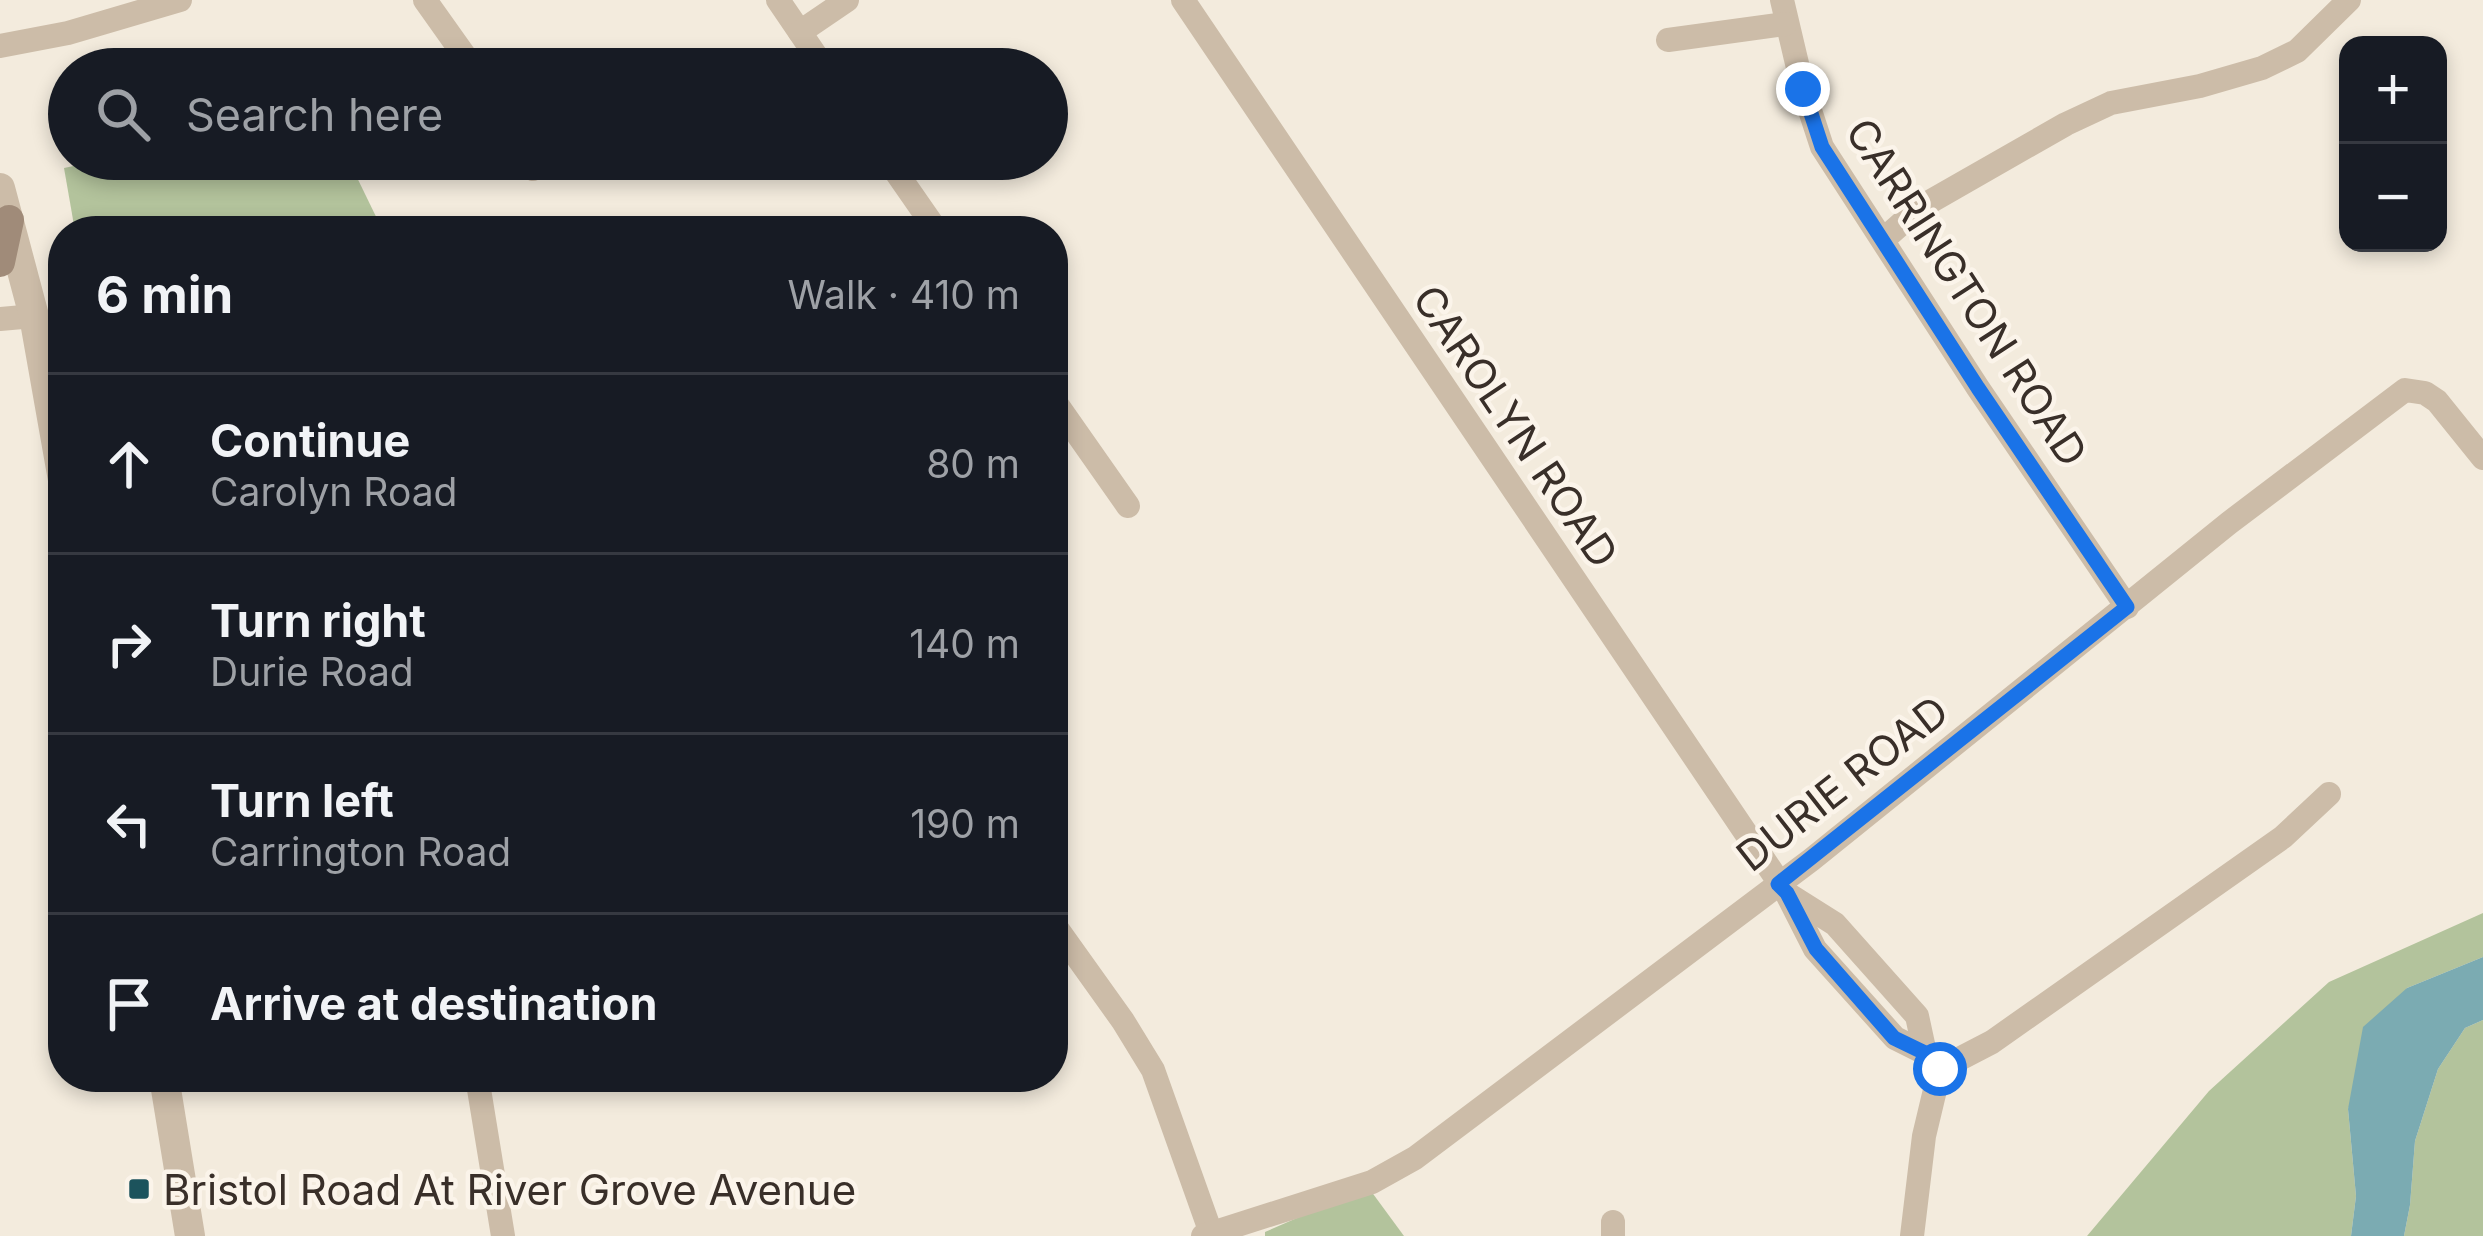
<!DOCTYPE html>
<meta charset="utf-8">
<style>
:root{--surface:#171b24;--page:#242831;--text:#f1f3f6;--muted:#9ea1a6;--line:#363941}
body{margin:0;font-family:Inter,sans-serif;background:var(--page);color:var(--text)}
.controls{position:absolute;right:36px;top:36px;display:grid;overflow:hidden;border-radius:24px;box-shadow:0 6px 18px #0003}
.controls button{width:108px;height:108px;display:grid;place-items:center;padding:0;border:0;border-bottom:3px solid var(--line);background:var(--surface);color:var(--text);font:60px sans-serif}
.stop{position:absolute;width:36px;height:36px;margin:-27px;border:9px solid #1a73e8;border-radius:50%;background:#fff}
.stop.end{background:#1a73e8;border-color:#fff;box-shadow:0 3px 12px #0008}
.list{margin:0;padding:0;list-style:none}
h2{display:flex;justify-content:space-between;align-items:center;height:156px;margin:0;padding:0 48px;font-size:51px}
h2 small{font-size:39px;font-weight:400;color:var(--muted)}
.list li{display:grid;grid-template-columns:78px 1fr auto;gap:36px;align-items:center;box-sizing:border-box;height:180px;padding:0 48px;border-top:3px solid var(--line)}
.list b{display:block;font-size:45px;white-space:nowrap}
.list p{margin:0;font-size:39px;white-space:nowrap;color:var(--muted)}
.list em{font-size:39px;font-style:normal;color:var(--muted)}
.icon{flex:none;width:66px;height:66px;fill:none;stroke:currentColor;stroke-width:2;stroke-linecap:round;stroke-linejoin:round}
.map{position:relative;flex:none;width:2483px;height:1236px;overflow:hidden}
.search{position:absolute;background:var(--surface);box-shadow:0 6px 18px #0003;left:48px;top:48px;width:1020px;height:132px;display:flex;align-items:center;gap:30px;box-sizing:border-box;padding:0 42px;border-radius:66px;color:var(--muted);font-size:45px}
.panel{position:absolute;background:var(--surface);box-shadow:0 6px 18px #0003;left:48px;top:216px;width:1020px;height:876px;border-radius:48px}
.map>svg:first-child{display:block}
.green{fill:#b3c39c}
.water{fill:#7babb2}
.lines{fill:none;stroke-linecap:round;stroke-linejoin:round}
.minor{stroke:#ccbca8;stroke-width:24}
.tertiary{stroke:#ccbca8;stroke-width:30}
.secondary{stroke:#a08b79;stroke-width:30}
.route{stroke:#1a73e8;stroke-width:15}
.poi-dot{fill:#1c535c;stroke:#fbf4ea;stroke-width:4.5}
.labels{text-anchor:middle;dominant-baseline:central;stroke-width:9;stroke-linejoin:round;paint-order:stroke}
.street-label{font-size:42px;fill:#392f29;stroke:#fbf4ea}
.poi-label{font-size:42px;fill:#392f29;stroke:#fbf4ea;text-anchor:start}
</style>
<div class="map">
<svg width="2483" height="1236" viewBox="0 0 2483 1236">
<rect width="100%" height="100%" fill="#f3ebdd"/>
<g class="green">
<path d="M107 159H348L383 231H75L64 168Z"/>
<path d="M2483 913V957L2407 988 2348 1109 2356 1196 2351 1236H2087L2209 1091 2329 982Z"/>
<path d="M2483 1020V1236H2404L2410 1205 2415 1141 2438 1069 2465 1028Z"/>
<path d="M1368 1187 1404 1236H1265V1232Z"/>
</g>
<path class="water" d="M2483 957V1020L2465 1028 2438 1069 2415 1141 2410 1205 2404 1236H2351L2356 1196 2348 1109 2363 1027 2407 988Z"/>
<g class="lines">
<g class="minor">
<path d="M425 0 474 69"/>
<path d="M778 0 825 69"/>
<path d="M1183 0 1787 894 1815 949 1895 1038 1925 1053 1940 1069"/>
<path d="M1782 0 1803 89 1822 147 1978 388 2127 607"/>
<path d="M800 32 847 0"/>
<path d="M1668 40 1785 24"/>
<path d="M0 46 68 33 180 0"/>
<path d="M528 159 533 169"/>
<path d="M887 159 937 231"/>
<path d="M1884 239 1919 208 2066 124 2111 103 2200 86 2262 68 2297 51 2349 0"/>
<path d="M0 319 34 316"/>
<path d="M1053 399 1128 506"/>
<path d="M1789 895 1835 924 1917 1016 1925 1053"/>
<path d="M1053 923 1123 1021 1153 1070 1211 1233"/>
<path d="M477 1077 503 1236"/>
<path d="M1203 1236 1372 1182 1415 1158 1811 860 2229 523 2405 390 2425 393 2437 401 2483 458"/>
<path d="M1613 1236V1222"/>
<path d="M1912 1236 1924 1136 1940 1069 1992 1042 2283 837 2329 794"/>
</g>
<g class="tertiary">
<path d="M0 188 34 316 63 480"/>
<path d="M164 1077 190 1236"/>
</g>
<path class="secondary" d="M0 262 9 220"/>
</g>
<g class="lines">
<path class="route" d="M1803 89 1822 147 1978 388 2127 607 1778 884 1787 893 1816 949 1894 1038 1925 1053 1940 1069"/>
</g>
<rect class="poi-dot" x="127" y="1177" width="24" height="24" rx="6"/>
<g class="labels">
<g class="street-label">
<text transform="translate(1967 292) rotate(57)">CARRINGTON ROAD</text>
<text transform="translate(1516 426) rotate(56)">CAROLYN ROAD</text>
<text transform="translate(1842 783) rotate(-38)">DURIE ROAD</text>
</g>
<g class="poi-label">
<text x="163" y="1189">Bristol Road At River Grove Avenue</text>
</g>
</g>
</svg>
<div class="controls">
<button>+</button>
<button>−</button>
</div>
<div class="stop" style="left:1940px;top:1069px"></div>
<div class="stop end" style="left:1803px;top:89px"></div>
<div class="search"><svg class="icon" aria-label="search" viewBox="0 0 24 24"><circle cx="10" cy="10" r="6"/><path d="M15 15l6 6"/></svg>Search here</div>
<section class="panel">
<h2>6 min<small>Walk · 410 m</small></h2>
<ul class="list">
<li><svg class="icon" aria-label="ahead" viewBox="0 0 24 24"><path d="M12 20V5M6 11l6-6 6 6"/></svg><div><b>Continue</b><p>Carolyn Road</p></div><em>80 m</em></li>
<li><svg class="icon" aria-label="right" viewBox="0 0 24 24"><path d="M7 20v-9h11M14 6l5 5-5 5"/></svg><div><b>Turn right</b><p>Durie Road</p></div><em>140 m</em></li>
<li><svg class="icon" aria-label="left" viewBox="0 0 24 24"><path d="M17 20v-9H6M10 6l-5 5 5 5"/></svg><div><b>Turn left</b><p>Carrington Road</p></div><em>190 m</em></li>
<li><svg class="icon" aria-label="arrive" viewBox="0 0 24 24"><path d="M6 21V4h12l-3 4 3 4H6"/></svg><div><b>Arrive at destination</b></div></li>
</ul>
</section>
</div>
